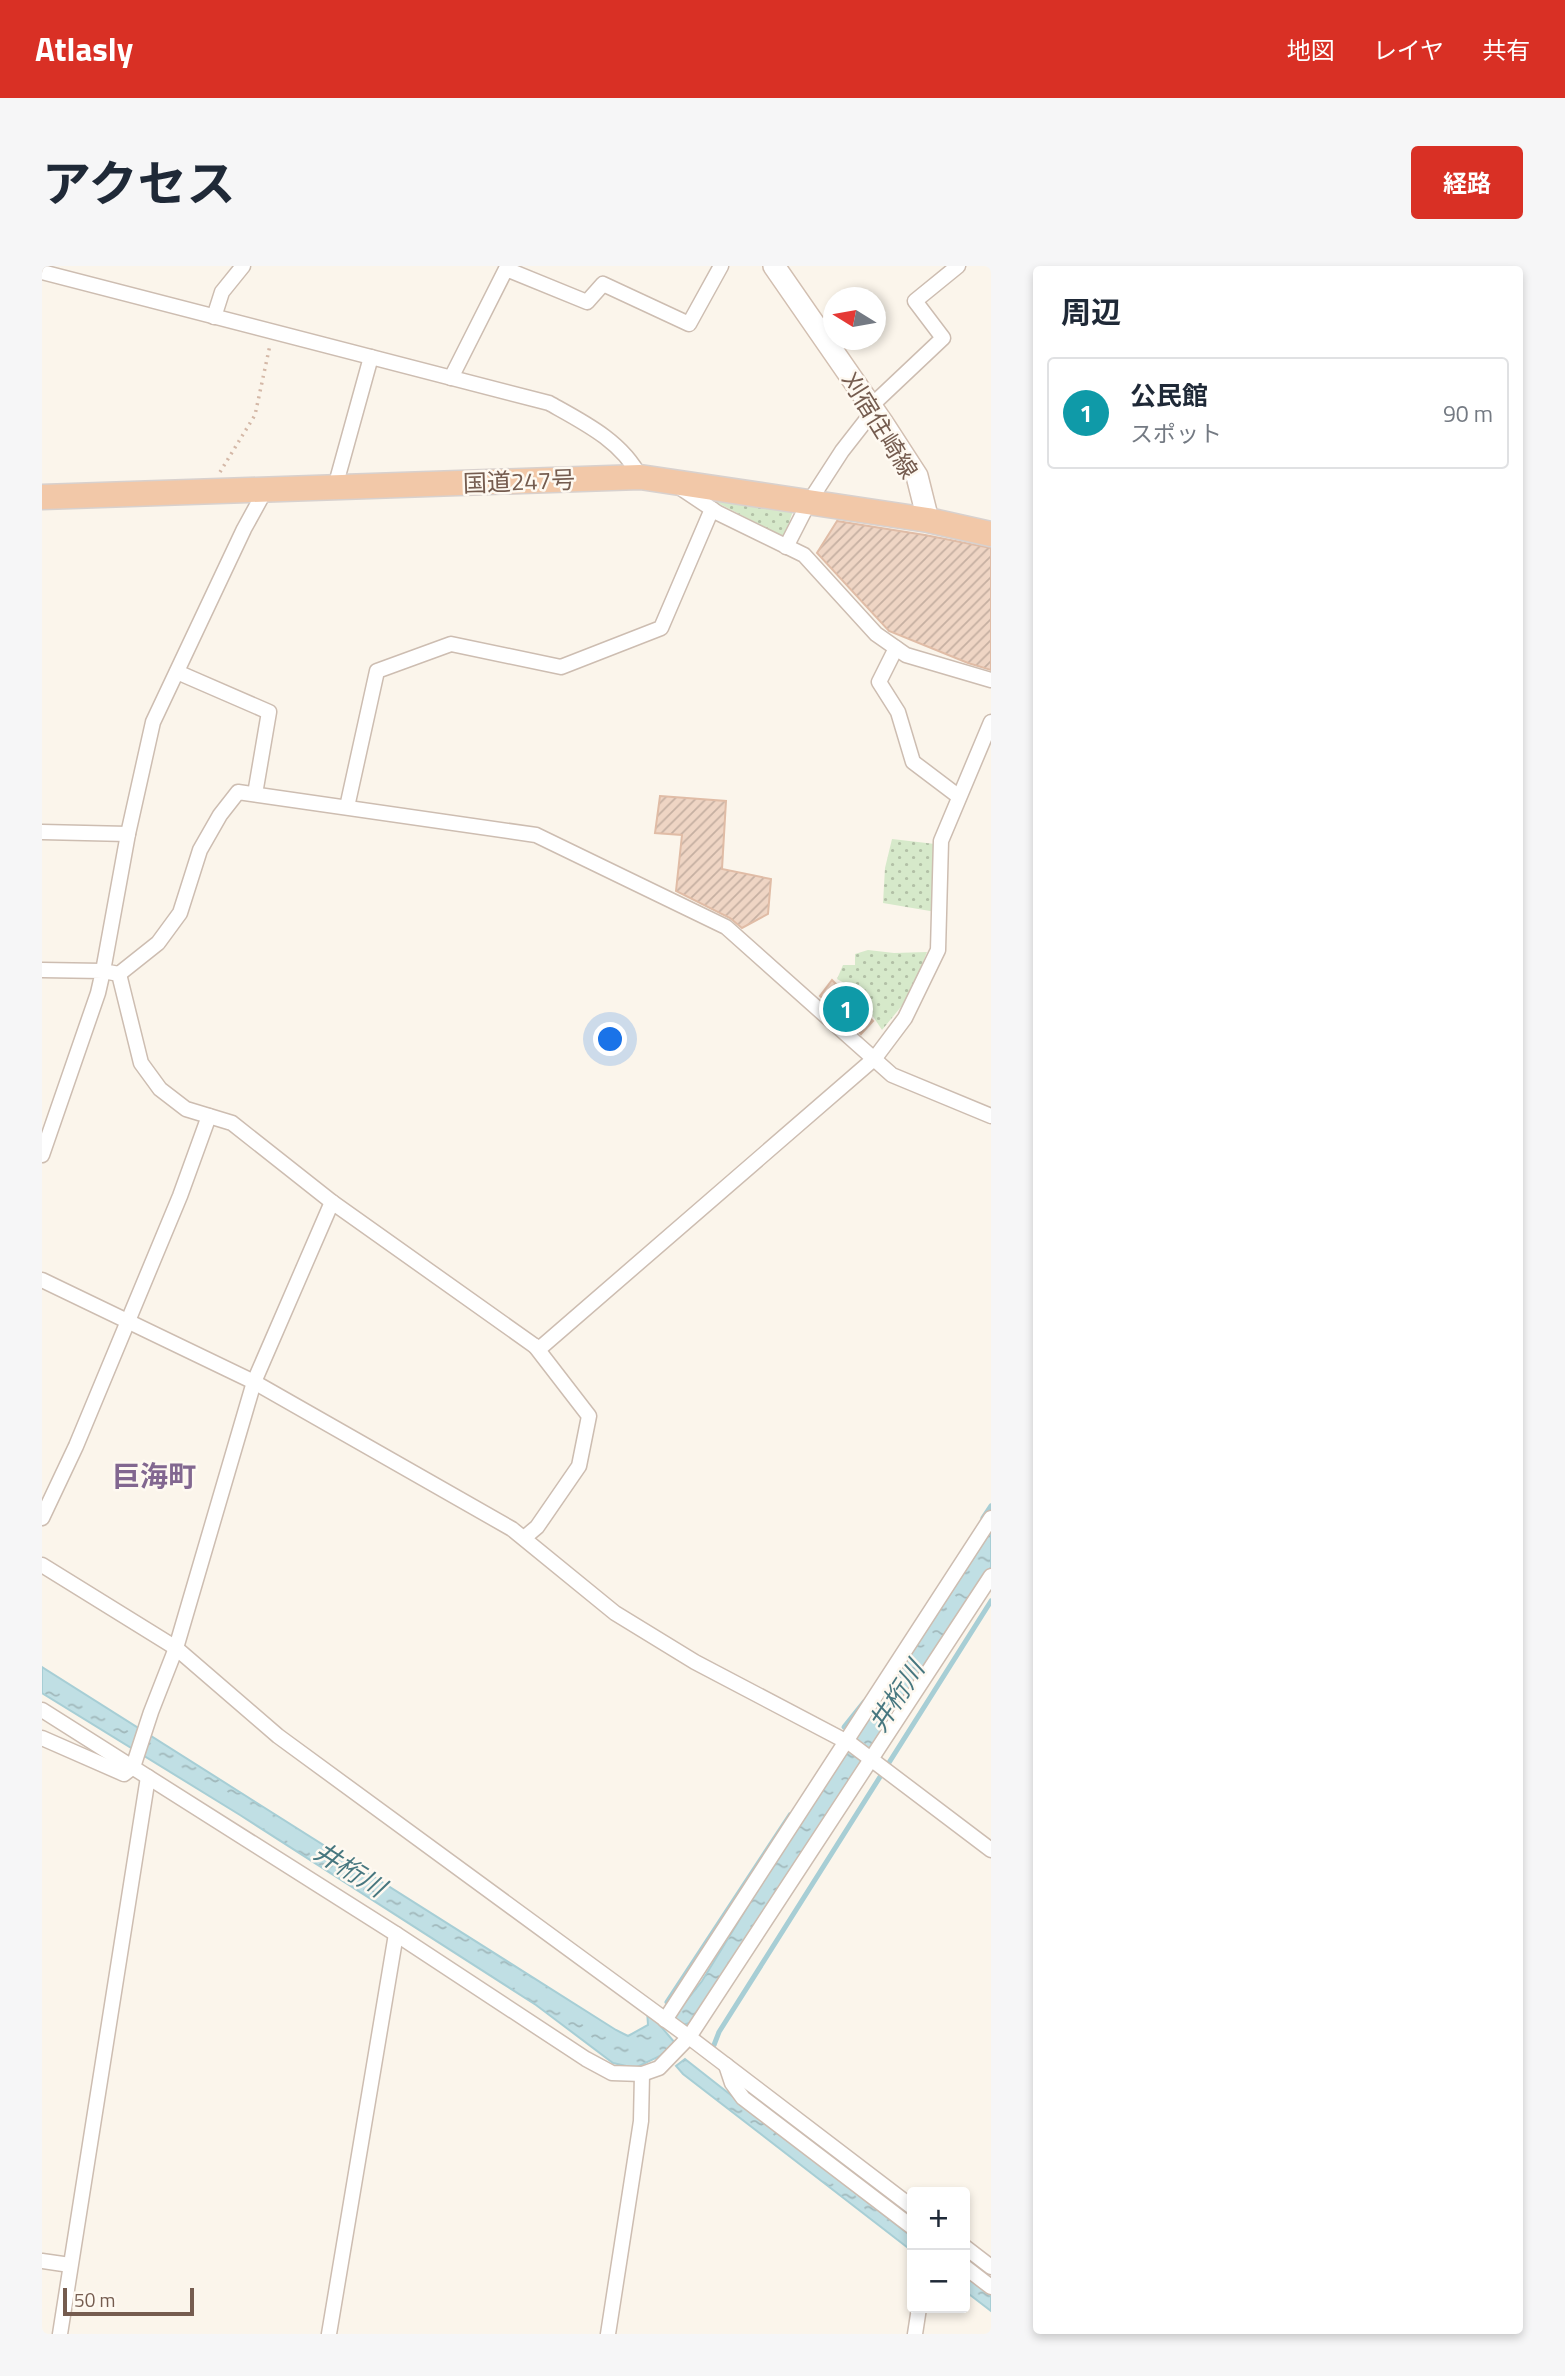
<!DOCTYPE html>
<html lang="ja">
<meta charset="utf-8">
<style>
:root{--surface:#fff;--page:#f6f6f7;--text:#1f2937;--muted:#747a83;--line:#e0e1e3;--accent:#d93025}
body{margin:0;font-family:"Titillium Web","Noto Sans JP",sans-serif;background:var(--page);color:var(--text)}
.controls{position:absolute;right:21px;bottom:21px;display:grid;overflow:hidden;border-radius:7px;box-shadow:0 4px 10px #0003}
.controls button{width:63px;height:63px;display:grid;place-items:center;padding:0;border:0;border-bottom:2px solid var(--line);background:var(--surface);color:var(--text);font:35px sans-serif}
.compass{position:absolute;left:781px;top:21px;width:63px;height:63px;border-radius:50%;background:var(--surface);box-shadow:0 4px 10px #0003;rotate:281deg}
.scale{position:absolute;left:21px;bottom:18px;width:131px;box-sizing:border-box;padding-left:7px;border:4px solid #755c4f;border-top:0;font-size:19px;line-height:24px;white-space:nowrap;color:#755c4f;-webkit-text-stroke:5px #fef9f1;paint-order:stroke}
.you{position:absolute;left:569px;top:774px;width:24px;height:24px;margin:-18px;border:5px solid #fff;border-radius:50%;background:#1a73e8;box-shadow:0 0 0 10px #1a73e833}
.badge{display:grid;place-items:center;width:46px;height:46px;border-radius:50%;background:var(--accent);color:#fff;font-size:23px;font-weight:700}
.pin{position:absolute;translate:-50% -50%;border:4px solid #fff;box-shadow:0 2px 7px #0006}
.list{margin:0;padding:0;list-style:none}
h2{display:flex;justify-content:space-between;align-items:center;height:91px;margin:0;padding:0 28px;font-size:30px}
h2 small{font-size:23px;font-weight:400;color:var(--muted)}
.list li{display:grid;grid-template-columns:46px 1fr auto;gap:21px;align-items:center;box-sizing:border-box;height:112px;margin:0 14px 14px;padding:0 14px;border:2px solid var(--line);border-radius:7px}
.list b{display:block;font-size:26px;white-space:nowrap}
.list p{margin:0;font-size:23px;white-space:nowrap;color:var(--muted)}
.list em{font-size:23px;font-style:normal;color:var(--muted)}
.map{position:relative;flex:none;width:949px;height:2068px;overflow:hidden;border-radius:7px}
header{display:flex;align-items:center;gap:42px;box-sizing:border-box;height:98px;padding:0 35px;background:var(--accent);color:#fff}
header strong{font-size:33px}
nav{display:flex;gap:38px;margin-inline-start:auto;font-size:24px}
.intro{display:flex;align-items:center;justify-content:space-between;box-sizing:border-box;height:168px;padding:0 42px}
h1{margin:0;font-size:49px}
.button{padding:18px 32px;border-radius:7px;background:var(--accent);color:#fff;font-size:24px;font-weight:700}
main{display:flex;gap:42px;padding:0 42px}
aside{flex:1;background:var(--surface);border-radius:7px;box-shadow:0 4px 10px #0003}
.map>svg:first-child{display:block}
.grass{fill:url(#grass-dots)}
.water{fill:url(#water-ripples);stroke:#a7ced5;stroke-width:2}
.lines{fill:none;stroke-linecap:round;stroke-linejoin:round}
.stream{stroke:#a7ced5;stroke-width:5}
.building{fill:url(#building-hatch);stroke:#e0bca6;stroke-width:2}
.minor-casing{stroke:#cdbdb1;stroke-width:17}
.secondary-casing{stroke:#d2bfb1;stroke-width:24}
.trunk-casing{stroke:#d8d1ce;stroke-width:27}
.path{stroke:#d4b8a7;stroke-width:3.5;stroke-dasharray:2 5;stroke-linecap:butt}
.minor{stroke:#fff;stroke-width:14}
.secondary{stroke:#fff;stroke-width:21}
.trunk{stroke:#f2c8a8;stroke-width:24}
.labels{text-anchor:middle;dominant-baseline:central;stroke-width:5;stroke-linejoin:round;paint-order:stroke}
.street-label{font-size:24px;fill:#755c4f;stroke:#fef9f1}
.water-label{font-size:26px;font-style:italic;fill:#47777f;stroke:#fef9f1}
.quarter-label{font-size:28px;font-weight:bold;fill:#826790;stroke:#fef9f1}
</style>
<header>
<strong>Atlasly</strong>
<nav><a>地図</a><a>レイヤ</a><a>共有</a></nav>
</header>
<div class="intro"><h1>アクセス</h1><a class="button">経路</a></div>
<main>
<div class="map">
<svg width="949" height="2068" viewBox="0 0 949 2068">
<defs>
<pattern id="grass-dots" width="8" height="8" patternUnits="userSpaceOnUse" patternTransform="scale(1.75)"><rect width="8" height="8" fill="#d6e9ca"/><path d="M2 2h.1M6 6h.1" fill="none" stroke="#b2c0a6" stroke-width="1.8" stroke-linecap="round"/></pattern>
<pattern id="water-ripples" width="26" height="14" patternUnits="userSpaceOnUse" patternTransform="scale(1.75)"><rect width="26" height="14" fill="#c0dfe4"/><path d="M2 4q2-2 4 0t4 0M15 11q2-2 4 0t4 0" fill="none" stroke="#a1b8bb"/></pattern>
<pattern id="building-hatch" width="6" height="6" patternUnits="userSpaceOnUse" patternTransform="scale(1.75)"><rect width="6" height="6" fill="#efd5c4"/><path d="M-1 1l2-2M0 6l6-6M5 7l2-2" fill="none" stroke="#c6b0a2"/></pattern>
</defs>
<rect width="100%" height="100%" fill="#fbf5eb"/>
<g class="grass">
<path d="M672 235 751 245 742 271Z"/>
<path d="M850 573 893 578 891 603 894 646 841 637 843 602Z"/>
<path d="M826 684 852 687 885 686 867 731 840 764 813 723 795 713 801 699H813V688Z"/>
</g>
<g class="water">
<path d="M949 1265V1301L651 1756 637 1760 631 1748 641 1739 660 1715 720 1617Z"/>
<path d="M0 1401 574 1764 586 1770 606 1759 605 1744 633 1777 618 1790 593 1802 571 1797 494 1739 198 1549 0 1427Z"/>
<path d="M643 1793 870 1971V1985L641 1808 634 1800Z"/>
<path d="M923 2010 949 2030V2045L923 2025Z"/>
</g>
<g class="lines">
<g class="stream">
<path d="M941 1252 949 1240"/>
<path d="M802 1461 822 1436"/>
<path d="M625 1736 748 1549"/>
<path d="M672 1779 677 1766 949 1335"/>
</g>
</g>
<g class="building">
<path d="M795 255 883 269 949 282V404L926 397 847 365 775 287Z"/>
<path d="M618 530 684 535 680 603 729 613 726 648 700 662 688 652 634 625 640 569 613 567Z"/>
<path d="M790 714 831 755 819 768 778 730Z"/>
</g>
<g class="lines">
<g class="minor-casing">
<g id="minor">
<path d="M0 6 507 137C541 156 580 175 598 211"/>
<path d="M172 51 180 26 201 0"/>
<path d="M409 112 464 3 545 36 561 18 647 58 679 0"/>
<path d="M829 140 901 72 873 35 916 0"/>
<path d="M293 221 329 91"/>
<path d="M637 221 676 247 762 289 834 368 864 389 949 414"/>
<path d="M224 223 202 263 111 456 86 568 61 705 77 708 99 797 118 823 144 843 190 857 290 936 497 1083 833 792 863 752 896 684 899 575 949 456"/>
<path d="M744 281 767 236 800 185 832 144"/>
<path d="M854 382 837 416 856 446 871 496 916 530"/>
<path d="M135 406 227 446 213 528"/>
<path d="M305 541 335 405 409 378 519 401 619 362 670 243"/>
<path d="M0 566 86 568"/>
<path d="M0 704 61 705 56 727 0 889"/>
<path d="M77 708 116 677 138 647 158 584 178 549 196 526 494 569 684 661 850 809 949 850"/>
<path d="M0 1014 212 1116 470 1263 573 1347 653 1396 809 1478 949 1584"/>
<path d="M0 1252 34 1180 138 930 167 850"/>
<path d="M482 1272 495 1261 537 1200 547 1150 493 1080"/>
<path d="M0 1299 134 1382 236 1470 647 1771 870 1941"/>
<path d="M0 1444 354 1668 544 1793 570 1807 600 1808 617 1802 647 1771 949 1310"/>
<path d="M0 1472 82 1508 91 1501 109 1446 134 1382 212 1116 290 936"/>
<path d="M623 1754 949 1252"/>
<path d="M684 1799 690 1817 701 1832 870 1961"/>
<path d="M923 1981 949 2001"/>
<path d="M0 1995 28 1999"/>
<path d="M923 2001 949 2021"/>
<path d="M18 2068 106 1511"/>
<path d="M287 2068 354 1668"/>
<path d="M566 2068 599 1855 600 1808"/>
<path d="M873 2068 877 2042"/>
</g>
</g>
<g class="secondary-casing">
<path id="secondary" d="M732 0 840 156 875 210 886 254"/>
</g>
<g class="trunk-casing">
<path id="trunk" d="M0 231 598 211 886 254 949 268"/>
</g>
<path class="path" d="M178 206 213 149 228 79"/>
<use href="#minor" class="minor"/>
<use href="#secondary" class="secondary"/>
<use href="#trunk" class="trunk"/>
</g>
<g class="labels">
<g class="street-label">
<text transform="translate(838 159) rotate(58)">刈宿住崎線</text>
<text transform="translate(477 215) rotate(-2)">国道247号</text>
</g>
<g class="water-label">
<text transform="translate(854 1430) rotate(-57)">井桁川</text>
<text transform="translate(308 1603) rotate(32)">井桁川</text>
</g>
<g class="quarter-label">
<text x="112" y="1209">巨海町</text>
</g>
</g>
</svg>
<div class="controls">
<button>+</button>
<button>−</button>
</div>
<svg class="compass" viewBox="-18 -18 36 36"><path d="M0-13l5 13h-10z" fill="#e53935"/><path d="M0 13l5-13h-10z" fill="#747a83"/></svg>
<div class="scale">50 m</div>
<div class="you"></div>
<div class="pin badge" style="left:804px;top:743px;background:#0f9aa8">1</div>
</div>
<aside>
<h2>周辺<small></small></h2>
<ul class="list">
<li><span class="badge" style="background:#0f9aa8">1</span><div><b>公民館</b><p>スポット</p></div><em>90 m</em></li>
</ul>
</aside>
</main>
